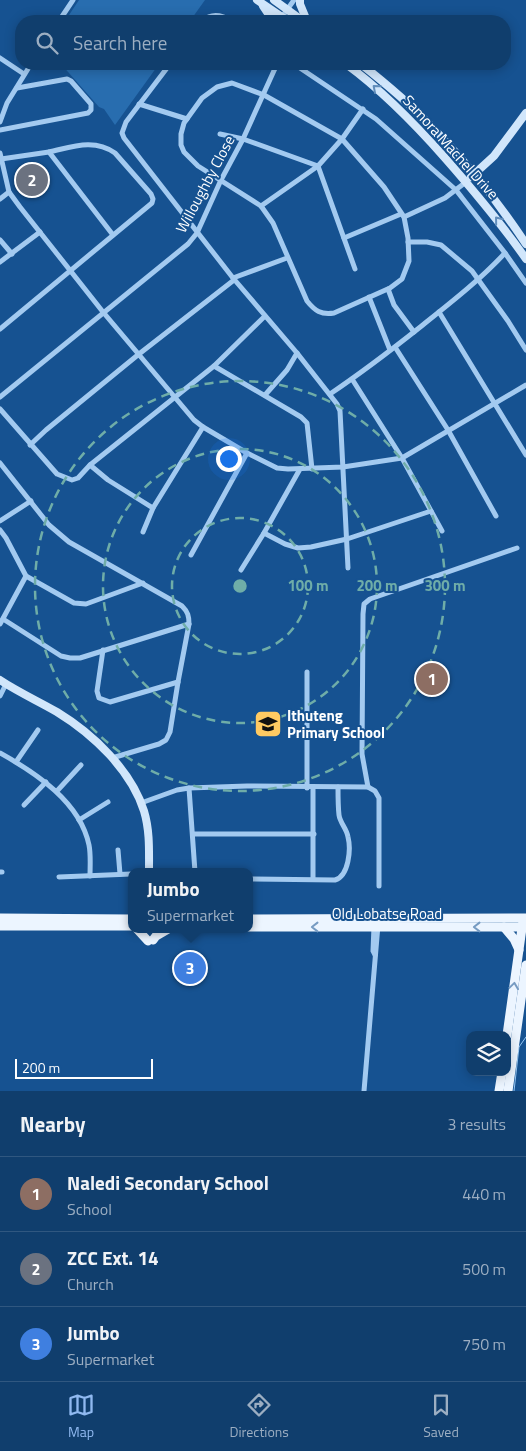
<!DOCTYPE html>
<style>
:root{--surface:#103e6d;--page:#194572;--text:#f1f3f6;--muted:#9caec2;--line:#305780;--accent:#90b9f0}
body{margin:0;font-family:"Titillium Web",sans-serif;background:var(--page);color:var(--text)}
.controls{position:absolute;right:15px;bottom:15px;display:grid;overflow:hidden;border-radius:10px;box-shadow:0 2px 12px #0003}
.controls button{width:45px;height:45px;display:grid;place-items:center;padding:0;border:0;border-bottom:1px solid var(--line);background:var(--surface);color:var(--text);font:25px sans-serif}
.scale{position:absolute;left:15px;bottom:12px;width:138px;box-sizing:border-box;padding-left:5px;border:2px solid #fff;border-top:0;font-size:14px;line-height:18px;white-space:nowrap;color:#fff;-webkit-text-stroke:4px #165291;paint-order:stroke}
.you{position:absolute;left:228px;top:458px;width:18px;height:18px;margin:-12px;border:4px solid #fff;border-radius:50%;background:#1a73e8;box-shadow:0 0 0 8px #1a73e833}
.badge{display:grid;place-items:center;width:32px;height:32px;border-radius:50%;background:var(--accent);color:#fff;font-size:16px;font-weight:700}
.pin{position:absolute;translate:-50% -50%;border:2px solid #fff;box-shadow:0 1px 5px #0006}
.popup{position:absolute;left:128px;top:868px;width:125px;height:65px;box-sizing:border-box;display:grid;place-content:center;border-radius:10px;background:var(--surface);filter:drop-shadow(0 1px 4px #0005);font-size:16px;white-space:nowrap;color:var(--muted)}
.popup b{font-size:19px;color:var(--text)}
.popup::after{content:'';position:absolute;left:50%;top:100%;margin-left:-10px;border:10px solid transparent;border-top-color:var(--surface)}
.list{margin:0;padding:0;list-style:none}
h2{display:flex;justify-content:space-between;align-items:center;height:65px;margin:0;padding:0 20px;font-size:21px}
h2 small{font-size:16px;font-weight:400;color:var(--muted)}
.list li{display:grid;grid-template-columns:32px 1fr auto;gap:15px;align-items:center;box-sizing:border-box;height:75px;padding:0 20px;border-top:1px solid var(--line)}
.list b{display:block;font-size:19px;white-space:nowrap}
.list p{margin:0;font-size:16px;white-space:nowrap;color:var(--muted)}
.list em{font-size:16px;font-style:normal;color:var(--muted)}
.icon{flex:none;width:28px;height:28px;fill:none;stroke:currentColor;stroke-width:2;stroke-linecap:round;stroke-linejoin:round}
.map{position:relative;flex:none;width:526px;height:1091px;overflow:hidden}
.search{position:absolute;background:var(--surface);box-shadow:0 2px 12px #0003;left:15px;right:15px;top:15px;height:55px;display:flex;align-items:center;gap:12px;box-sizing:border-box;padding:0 18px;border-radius:20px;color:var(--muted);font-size:19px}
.sheet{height:290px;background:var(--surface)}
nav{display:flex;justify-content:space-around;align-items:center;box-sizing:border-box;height:70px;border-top:1px solid var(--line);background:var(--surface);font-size:14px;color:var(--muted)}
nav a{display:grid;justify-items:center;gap:2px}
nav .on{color:var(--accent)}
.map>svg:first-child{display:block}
.green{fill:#286daf}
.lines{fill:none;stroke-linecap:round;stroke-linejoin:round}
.stream{stroke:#95c6f3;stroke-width:1}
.street{stroke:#a3caf0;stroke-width:5}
.secondary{stroke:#d1e6fb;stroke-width:8}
.primary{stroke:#ecf5ff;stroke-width:9}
.oneway{stroke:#618dbb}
.oneway2{stroke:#769bc2}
.ring{fill:none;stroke:#6fada8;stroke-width:2.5;stroke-dasharray:9 6}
.labels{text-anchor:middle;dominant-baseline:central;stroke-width:4;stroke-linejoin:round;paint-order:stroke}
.street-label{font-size:15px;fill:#fff;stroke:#165291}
.poi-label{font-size:15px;font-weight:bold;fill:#fff;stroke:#165291;text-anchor:start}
.centre{fill:#6fada8;stroke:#165291;stroke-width:2.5}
.ring-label{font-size:15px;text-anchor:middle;font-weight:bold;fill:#6fada8;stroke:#165291;stroke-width:4;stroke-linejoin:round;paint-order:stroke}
</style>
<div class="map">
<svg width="526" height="1091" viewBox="0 0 526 1091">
<rect width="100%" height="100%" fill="#165291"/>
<g class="green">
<path d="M79 0H205L190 21H65Z"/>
<path d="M61 64H159L115 125 104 109 99 107Z"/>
</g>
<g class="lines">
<path class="stream" d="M514 1091 519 1047 526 1037"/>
<g class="street">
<path d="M59 21 73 0"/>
<path d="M203 21C212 12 222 15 232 21"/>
<path d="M279 21 294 0"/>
<path d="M0 58 24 74"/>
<path d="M170 64 126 122 122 133 124 138 233 278 297 353 337 404 340 411 348 568"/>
<path d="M294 64 376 119 456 190 505 253 526 283"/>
<path d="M232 83 264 95 342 139 384 187 404 217 408 238 409 261 402 279 390 288 334 313C321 315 315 311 307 301L273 223 261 206 198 166 184 152 181 145V134L184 123 202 98 217 87Z"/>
<path d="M139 104 187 119"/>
<path d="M0 122 7 103 31 64"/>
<path d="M0 130 88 113 91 110V104L71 81 67 79 17 88"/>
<path d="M220 134 243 139 318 166 355 269"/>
<path d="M0 153 9 192 20 207 103 312 194 420 203 427 247 453 277 468 288 469 343 467 402 458 526 385"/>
<path d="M1 159 49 152 113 235"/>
<path d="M0 199 9 192"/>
<path d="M261 206 318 166 342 139 363 109"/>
<path d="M404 217 445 198 466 182"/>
<path d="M344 238 401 214"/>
<path d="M0 240 12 254"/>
<path d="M408 242H427L441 245 472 271 508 321 526 350"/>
<path d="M0 262 40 232"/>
<path d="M233 278 287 258"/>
<path d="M388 289 394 305 414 332"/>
<path d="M369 297 390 350"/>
<path d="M439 312 526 455"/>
<path d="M0 329 152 203 153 199 151 194 115 153C94 138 72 147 49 152"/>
<path d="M395 347 448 430 496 516"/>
<path d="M214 366 301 417 307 423 312 469"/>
<path d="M352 379 402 458 442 531"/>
<path d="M330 394C361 373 390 351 419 328 449 304 480 280 505 253"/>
<path d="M265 395 287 370 297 353"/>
<path d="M0 397 188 244 197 233 221 180 243 139 277 64"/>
<path d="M0 409 57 474 72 480 78 478 90 465 214 366 265 316"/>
<path d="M30 445 46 430 139 354 234 280"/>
<path d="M0 463 49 525 69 542 182 606C188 612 189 616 189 624L178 682 170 732 166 740 159 744 112 758"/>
<path d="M90 465 108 480 153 508"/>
<path d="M0 521 31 501"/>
<path d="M0 530 6 538 26 576 74 603 86 604 143 583"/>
<path d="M143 532 153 508 203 427"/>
<path d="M264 533 285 544 298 548 311 547 347 539 431 511"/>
<path d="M191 555 247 453"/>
<path d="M241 570 264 533 300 469"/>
<path d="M3 619 61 656 70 658H80L189 624"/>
<path d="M0 624 26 576"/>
<path d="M103 650 97 691 99 698 110 702 178 682"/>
<path d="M307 672V788"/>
<path d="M0 696 6 684"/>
<path d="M0 753C36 773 80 802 89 845 91 855 90 866 90 876"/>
<path d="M16 762 38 730"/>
<path d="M313 787V879"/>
<path d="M368 787 362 754 363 614 364 604 370 599 517 548"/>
<path d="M189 788 195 872"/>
<path d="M57 791 81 765"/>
<path d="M141 803 177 790 189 788 247 786 368 787 375 791 379 798V886"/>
<path d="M24 805 46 782"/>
<path d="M79 820 108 802"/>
<path d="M193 834H314"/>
<path d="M118 850 120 874"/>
<path d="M0 872H2"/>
<path d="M59 877 131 874"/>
<path d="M249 879 335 880C349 876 351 849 348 837 347 829 340 823 339 815 338 806 338 796 338 787"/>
<path d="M374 926 373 951 375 955"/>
<path d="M364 1091 378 925"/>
</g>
<g class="secondary">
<path d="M257 0 288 21"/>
<path d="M274 0 303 21"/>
<path d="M300 0V4L307 21"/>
<path d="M263 6 273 21"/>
<path d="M346 64C383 91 415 124 445 158 474 191 501 223 526 259"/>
<path d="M361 64C385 83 409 103 430 125 466 161 498 202 526 244"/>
<path d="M471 177 494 156 526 113"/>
<path d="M0 680C18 692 38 701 57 712 93 734 131 770 144 811 150 831 149 851 149 872"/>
</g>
<g class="primary">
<path d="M0 918 131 919"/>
<path d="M249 919 526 918"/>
<path d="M0 926H131"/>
<path d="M249 927H526"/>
<path d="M504 927 514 939 519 950"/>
<path d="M137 929 148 941"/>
<path d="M153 940 156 936 168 929"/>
<path d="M507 1035 523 921"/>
<path d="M499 1091 502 1072"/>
<path d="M508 1091 526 965"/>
</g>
</g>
<defs><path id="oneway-chevron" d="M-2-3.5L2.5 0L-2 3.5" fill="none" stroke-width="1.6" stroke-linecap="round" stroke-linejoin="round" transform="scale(1.25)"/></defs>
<g class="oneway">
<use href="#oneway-chevron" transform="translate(376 88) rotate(-139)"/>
<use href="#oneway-chevron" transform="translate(498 220) rotate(-129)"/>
</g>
<g class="oneway2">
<use href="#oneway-chevron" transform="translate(315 927) rotate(-180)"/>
<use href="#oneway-chevron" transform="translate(477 927) rotate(180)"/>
<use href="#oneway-chevron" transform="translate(514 986) rotate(-82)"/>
</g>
<g class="ring">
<circle cx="240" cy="586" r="68"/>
<circle cx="240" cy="586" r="137"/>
<circle cx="240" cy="586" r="205"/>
</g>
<defs>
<g id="school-square" transform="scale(1.4375)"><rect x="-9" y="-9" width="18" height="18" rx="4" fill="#ffca62" stroke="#165291"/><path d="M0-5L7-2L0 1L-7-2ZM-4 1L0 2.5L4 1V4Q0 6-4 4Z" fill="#111"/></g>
</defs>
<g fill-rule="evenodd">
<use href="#school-square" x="268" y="724"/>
</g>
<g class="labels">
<g class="street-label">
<text transform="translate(451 147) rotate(48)">Samora Machel Drive</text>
<text transform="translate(205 184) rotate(-62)">Willoughby Close</text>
<text x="387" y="913">Old Lobatse Road</text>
</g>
<g class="poi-label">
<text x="287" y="715">Ithuteng<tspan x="287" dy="17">Primary School</tspan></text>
</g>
</g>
<circle cx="240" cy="586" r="8" class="centre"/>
<g class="ring-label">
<text x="308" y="591">100 m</text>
<text x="377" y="591">200 m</text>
<text x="445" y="591">300 m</text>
</g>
</svg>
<div class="controls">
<button><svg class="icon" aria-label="layers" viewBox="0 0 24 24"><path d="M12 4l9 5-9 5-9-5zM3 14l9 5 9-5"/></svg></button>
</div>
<div class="scale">200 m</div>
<div class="you"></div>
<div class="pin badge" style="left:432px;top:679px;background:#8d6e63">1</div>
<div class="pin badge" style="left:32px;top:180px;background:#6b7280">2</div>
<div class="pin badge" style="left:190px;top:968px;background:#3f7fe0">3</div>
<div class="popup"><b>Jumbo</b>Supermarket</div>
<div class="search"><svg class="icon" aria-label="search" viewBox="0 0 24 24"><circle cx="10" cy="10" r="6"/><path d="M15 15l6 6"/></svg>Search here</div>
</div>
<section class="sheet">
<h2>Nearby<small>3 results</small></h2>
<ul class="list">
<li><span class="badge" style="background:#8d6e63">1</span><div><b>Naledi Secondary School</b><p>School</p></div><em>440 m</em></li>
<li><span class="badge" style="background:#6b7280">2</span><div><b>ZCC Ext. 14</b><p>Church</p></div><em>500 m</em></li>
<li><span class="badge" style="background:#3f7fe0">3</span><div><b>Jumbo</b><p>Supermarket</p></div><em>750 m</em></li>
</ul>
</section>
<nav>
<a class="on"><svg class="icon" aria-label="map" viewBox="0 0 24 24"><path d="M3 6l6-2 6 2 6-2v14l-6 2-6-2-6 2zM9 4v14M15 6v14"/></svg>Map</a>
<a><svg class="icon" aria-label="directions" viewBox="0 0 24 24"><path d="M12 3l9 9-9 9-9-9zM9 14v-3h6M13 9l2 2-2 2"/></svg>Directions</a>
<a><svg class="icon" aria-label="saved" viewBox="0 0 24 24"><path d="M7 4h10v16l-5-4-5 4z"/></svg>Saved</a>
</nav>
